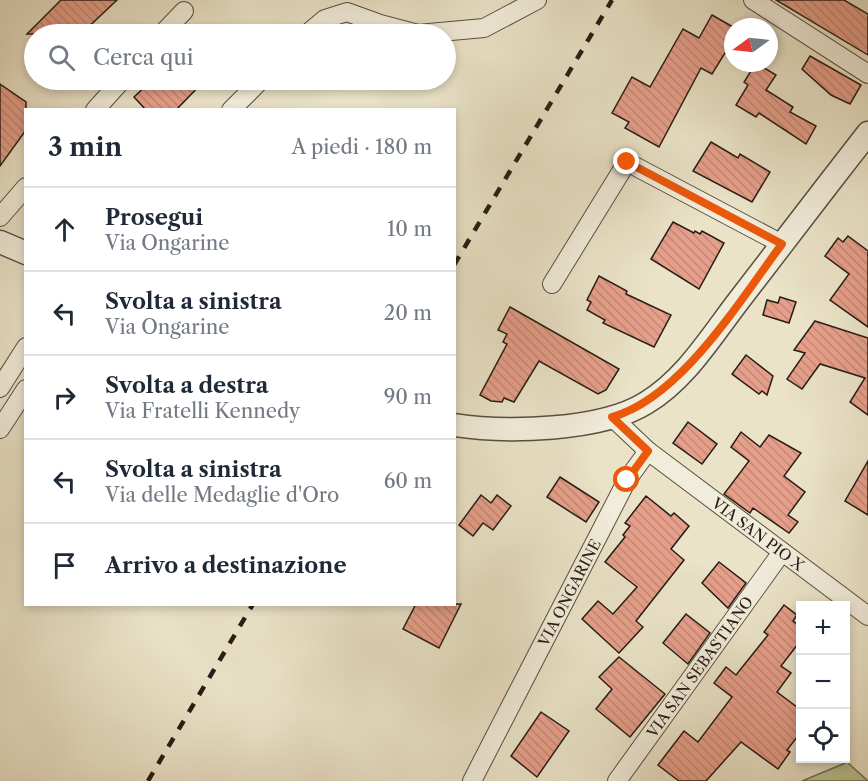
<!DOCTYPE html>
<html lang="it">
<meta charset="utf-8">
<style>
:root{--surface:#fff;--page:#f2f2f3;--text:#1f2937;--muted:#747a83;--line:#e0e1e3}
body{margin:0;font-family:"Libre Caslon Text",serif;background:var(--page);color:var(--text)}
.controls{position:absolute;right:18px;bottom:18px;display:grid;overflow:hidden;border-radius:0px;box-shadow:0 3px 9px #0003}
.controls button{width:54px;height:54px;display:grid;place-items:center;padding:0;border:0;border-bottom:2px solid var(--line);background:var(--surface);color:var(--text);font:30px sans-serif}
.compass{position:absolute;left:724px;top:18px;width:54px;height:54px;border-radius:50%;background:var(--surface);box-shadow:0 3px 9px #0003;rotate:255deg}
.stop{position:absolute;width:18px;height:18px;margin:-14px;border:4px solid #ea580c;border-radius:50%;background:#fff}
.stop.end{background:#ea580c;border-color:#fff;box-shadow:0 2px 6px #0008}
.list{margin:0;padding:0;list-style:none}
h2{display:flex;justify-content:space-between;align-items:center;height:78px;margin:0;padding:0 24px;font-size:26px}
h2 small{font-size:20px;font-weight:400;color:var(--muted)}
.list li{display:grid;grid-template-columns:39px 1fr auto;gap:18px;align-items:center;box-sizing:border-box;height:84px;padding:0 24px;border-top:2px solid var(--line)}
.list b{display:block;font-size:22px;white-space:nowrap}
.list p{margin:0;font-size:20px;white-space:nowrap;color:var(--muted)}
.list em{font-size:20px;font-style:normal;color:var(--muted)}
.icon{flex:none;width:33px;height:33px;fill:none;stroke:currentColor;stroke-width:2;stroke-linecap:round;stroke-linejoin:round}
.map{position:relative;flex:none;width:868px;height:781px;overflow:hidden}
.search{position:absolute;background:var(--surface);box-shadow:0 3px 9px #0003;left:24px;top:24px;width:432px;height:66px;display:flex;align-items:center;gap:15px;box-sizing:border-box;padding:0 21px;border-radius:33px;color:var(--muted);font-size:22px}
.panel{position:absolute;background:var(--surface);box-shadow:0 3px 9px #0003;left:24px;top:108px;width:432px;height:498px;border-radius:0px}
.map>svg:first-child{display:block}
.grass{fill:#bbc393;stroke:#717054;stroke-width:1.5}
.building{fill:url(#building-back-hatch);stroke:#271c14;stroke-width:1.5}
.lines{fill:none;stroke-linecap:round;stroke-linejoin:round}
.minor-casing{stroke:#584e41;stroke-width:20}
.tertiary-casing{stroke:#584e41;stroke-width:25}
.minor{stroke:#f1eddb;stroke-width:18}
.tertiary{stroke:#f1eddb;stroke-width:22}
.rail{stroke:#271c14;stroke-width:4.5;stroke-dasharray:10 10;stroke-linecap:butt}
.route{stroke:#ea580c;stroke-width:8}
.labels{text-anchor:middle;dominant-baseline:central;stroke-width:5;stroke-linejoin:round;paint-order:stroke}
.street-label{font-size:15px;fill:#271c14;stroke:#f1eddb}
</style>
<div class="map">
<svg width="868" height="781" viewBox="0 0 868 781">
<defs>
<pattern id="building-back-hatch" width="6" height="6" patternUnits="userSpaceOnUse" patternTransform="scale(1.5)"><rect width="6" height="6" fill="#e69f8a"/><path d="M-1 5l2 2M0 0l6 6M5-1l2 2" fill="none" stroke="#c58876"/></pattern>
</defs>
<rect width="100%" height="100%" fill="#eae3c8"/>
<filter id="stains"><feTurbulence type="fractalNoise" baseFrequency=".00333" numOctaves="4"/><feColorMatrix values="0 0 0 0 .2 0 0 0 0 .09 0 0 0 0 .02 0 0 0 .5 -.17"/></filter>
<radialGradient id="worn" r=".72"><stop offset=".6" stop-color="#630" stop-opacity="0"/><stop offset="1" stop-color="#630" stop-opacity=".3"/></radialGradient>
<path class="grass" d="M847 762 868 781H802L843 764Z"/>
<g class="building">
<path d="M61 0H117L81 34H27Z"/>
<path d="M776 0H844L868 14V55Z"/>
<path d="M712 15 733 27V40L712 74 701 68 659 147 625 128 629 122 612 113 632 77 650 87 683 29 699 38Z"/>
<path d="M810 56 861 85 850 104 831 95 802 69Z"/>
<path d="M756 63 776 75 766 90 793 107 790 112 816 126 806 144 759 113 756 117 736 105 748 85 744 82Z"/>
<path d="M152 80H205L176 110H146L134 97Z"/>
<path d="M0 84 26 102V130L0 166Z"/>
<path d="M711 142 738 158 740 154 770 172 752 202 693 171Z"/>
<path d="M673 222 694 233 695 231 700 234 702 231 724 243 699 289 651 259Z"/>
<path d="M848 236 868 251V327L830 300 849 274 825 256 838 238 843 242Z"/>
<path d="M599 276 627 291 626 294 671 315 654 347 603 323 605 320 587 310 591 302 587 300Z"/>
<path d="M780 297 796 302 789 323 763 315 767 300 778 303Z"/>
<path d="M510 307 619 369 606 390 598 394 539 361 514 402 504 398 502 402 491 401 480 395 507 344 503 342 507 334 498 330Z"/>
<path d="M815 321 868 338V415L850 402 865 378 820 364 802 389 787 379 805 353 794 350Z"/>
<path d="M746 355 773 376 767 395 762 391 759 394 732 374Z"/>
<path d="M688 422 717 444 702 464 673 443Z"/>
<path d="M741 432 760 447 769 435 801 453 784 476 805 492 788 515 798 522 789 533 753 508 750 513 724 494 749 461 731 447Z"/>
<path d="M868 461V515L845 501Z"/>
<path d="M560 477 599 502 586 522 547 497Z"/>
<path d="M481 495 491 503 497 495 511 506 493 530 483 523 473 536 459 525Z"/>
<path d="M646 496 671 516 674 513 689 526 671 549 684 560 636 621 643 627 619 653 582 619 598 601 613 614 637 587 605 562 625 537 623 535 630 526 625 523Z"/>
<path d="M719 562 746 583 728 608 702 583Z"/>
<path d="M416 604H461L439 648 403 629Z"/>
<path d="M784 605 797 615 793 621 801 627V640L781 666 791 673 777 692 801 710V732L787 750 790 752 778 769 741 742 706 781H679L658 765 684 731 698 742 732 697 714 683 726 667 736 675 768 635 764 632Z"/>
<path d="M686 614 710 633 688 664 663 643Z"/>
<path d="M619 657 665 694 630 737 596 709 612 689 599 677Z"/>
<path d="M541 712 569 731 537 777 511 756Z"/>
</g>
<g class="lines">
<g class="minor-casing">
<g id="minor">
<path d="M753 0 868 74"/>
<path d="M162 34 184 11"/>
<path d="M307 34 325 19 347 12 380 24 418 34 484 28 537 0"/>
<path d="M95 110 122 80"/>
<path d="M231 110 261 80"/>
<path d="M0 217 26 187"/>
<path d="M552 284 627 162 782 244"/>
<path d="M0 388 26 347"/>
<path d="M0 429 26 389"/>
<path id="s1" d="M648 451 868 616"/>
<path id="s2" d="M472 781 627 480 648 451 612 417"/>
<path id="s3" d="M617 781 782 552"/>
</g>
</g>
<g class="tertiary-casing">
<g id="tertiary">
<path d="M0 242 26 253"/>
<path d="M454 425C506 433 601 431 646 403 686 379 712 335 740 299 783 243 825 188 868 133"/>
</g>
</g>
<use href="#minor" class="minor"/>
<use href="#tertiary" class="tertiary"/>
<g class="rail">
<path d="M454 265 612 0"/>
<path d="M148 781 253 604"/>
</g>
</g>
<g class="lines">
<path class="route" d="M627 162 782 244C740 300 681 398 612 417L648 451 627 480"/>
</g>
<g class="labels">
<g class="street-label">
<text stroke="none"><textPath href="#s1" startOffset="138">VIA SAN PIO X</textPath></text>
<text stroke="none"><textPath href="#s2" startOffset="212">VIA ONGARINE</textPath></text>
<text stroke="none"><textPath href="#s3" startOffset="141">VIA SAN SEBASTIANO</textPath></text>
</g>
</g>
<rect width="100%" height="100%" filter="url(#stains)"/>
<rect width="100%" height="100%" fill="url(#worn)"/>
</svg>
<div class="controls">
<button>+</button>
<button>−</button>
<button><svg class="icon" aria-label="locate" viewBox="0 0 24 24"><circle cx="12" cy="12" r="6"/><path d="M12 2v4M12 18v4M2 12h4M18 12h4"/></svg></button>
</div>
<svg class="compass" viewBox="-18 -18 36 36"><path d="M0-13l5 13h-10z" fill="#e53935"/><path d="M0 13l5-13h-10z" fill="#747a83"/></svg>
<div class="stop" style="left:627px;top:480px"></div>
<div class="stop end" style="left:627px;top:162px"></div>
<div class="search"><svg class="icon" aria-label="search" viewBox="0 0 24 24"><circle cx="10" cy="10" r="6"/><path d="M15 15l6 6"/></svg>Cerca qui</div>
<section class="panel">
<h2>3 min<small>A piedi · 180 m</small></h2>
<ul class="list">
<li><svg class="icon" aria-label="ahead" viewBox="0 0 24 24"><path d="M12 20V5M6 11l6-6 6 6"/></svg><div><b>Prosegui</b><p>Via Ongarine</p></div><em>10 m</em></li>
<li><svg class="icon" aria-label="left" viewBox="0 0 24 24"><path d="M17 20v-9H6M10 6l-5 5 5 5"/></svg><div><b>Svolta a sinistra</b><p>Via Ongarine</p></div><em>20 m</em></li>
<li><svg class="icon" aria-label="right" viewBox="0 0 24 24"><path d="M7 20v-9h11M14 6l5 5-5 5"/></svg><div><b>Svolta a destra</b><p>Via Fratelli Kennedy</p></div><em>90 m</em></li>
<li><svg class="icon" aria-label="left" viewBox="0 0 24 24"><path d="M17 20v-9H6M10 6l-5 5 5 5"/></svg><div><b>Svolta a sinistra</b><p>Via delle Medaglie d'Oro</p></div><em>60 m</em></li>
<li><svg class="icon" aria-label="arrive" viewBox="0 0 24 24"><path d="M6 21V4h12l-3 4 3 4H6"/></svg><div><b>Arrivo a destinazione</b></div></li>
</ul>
</section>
</div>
